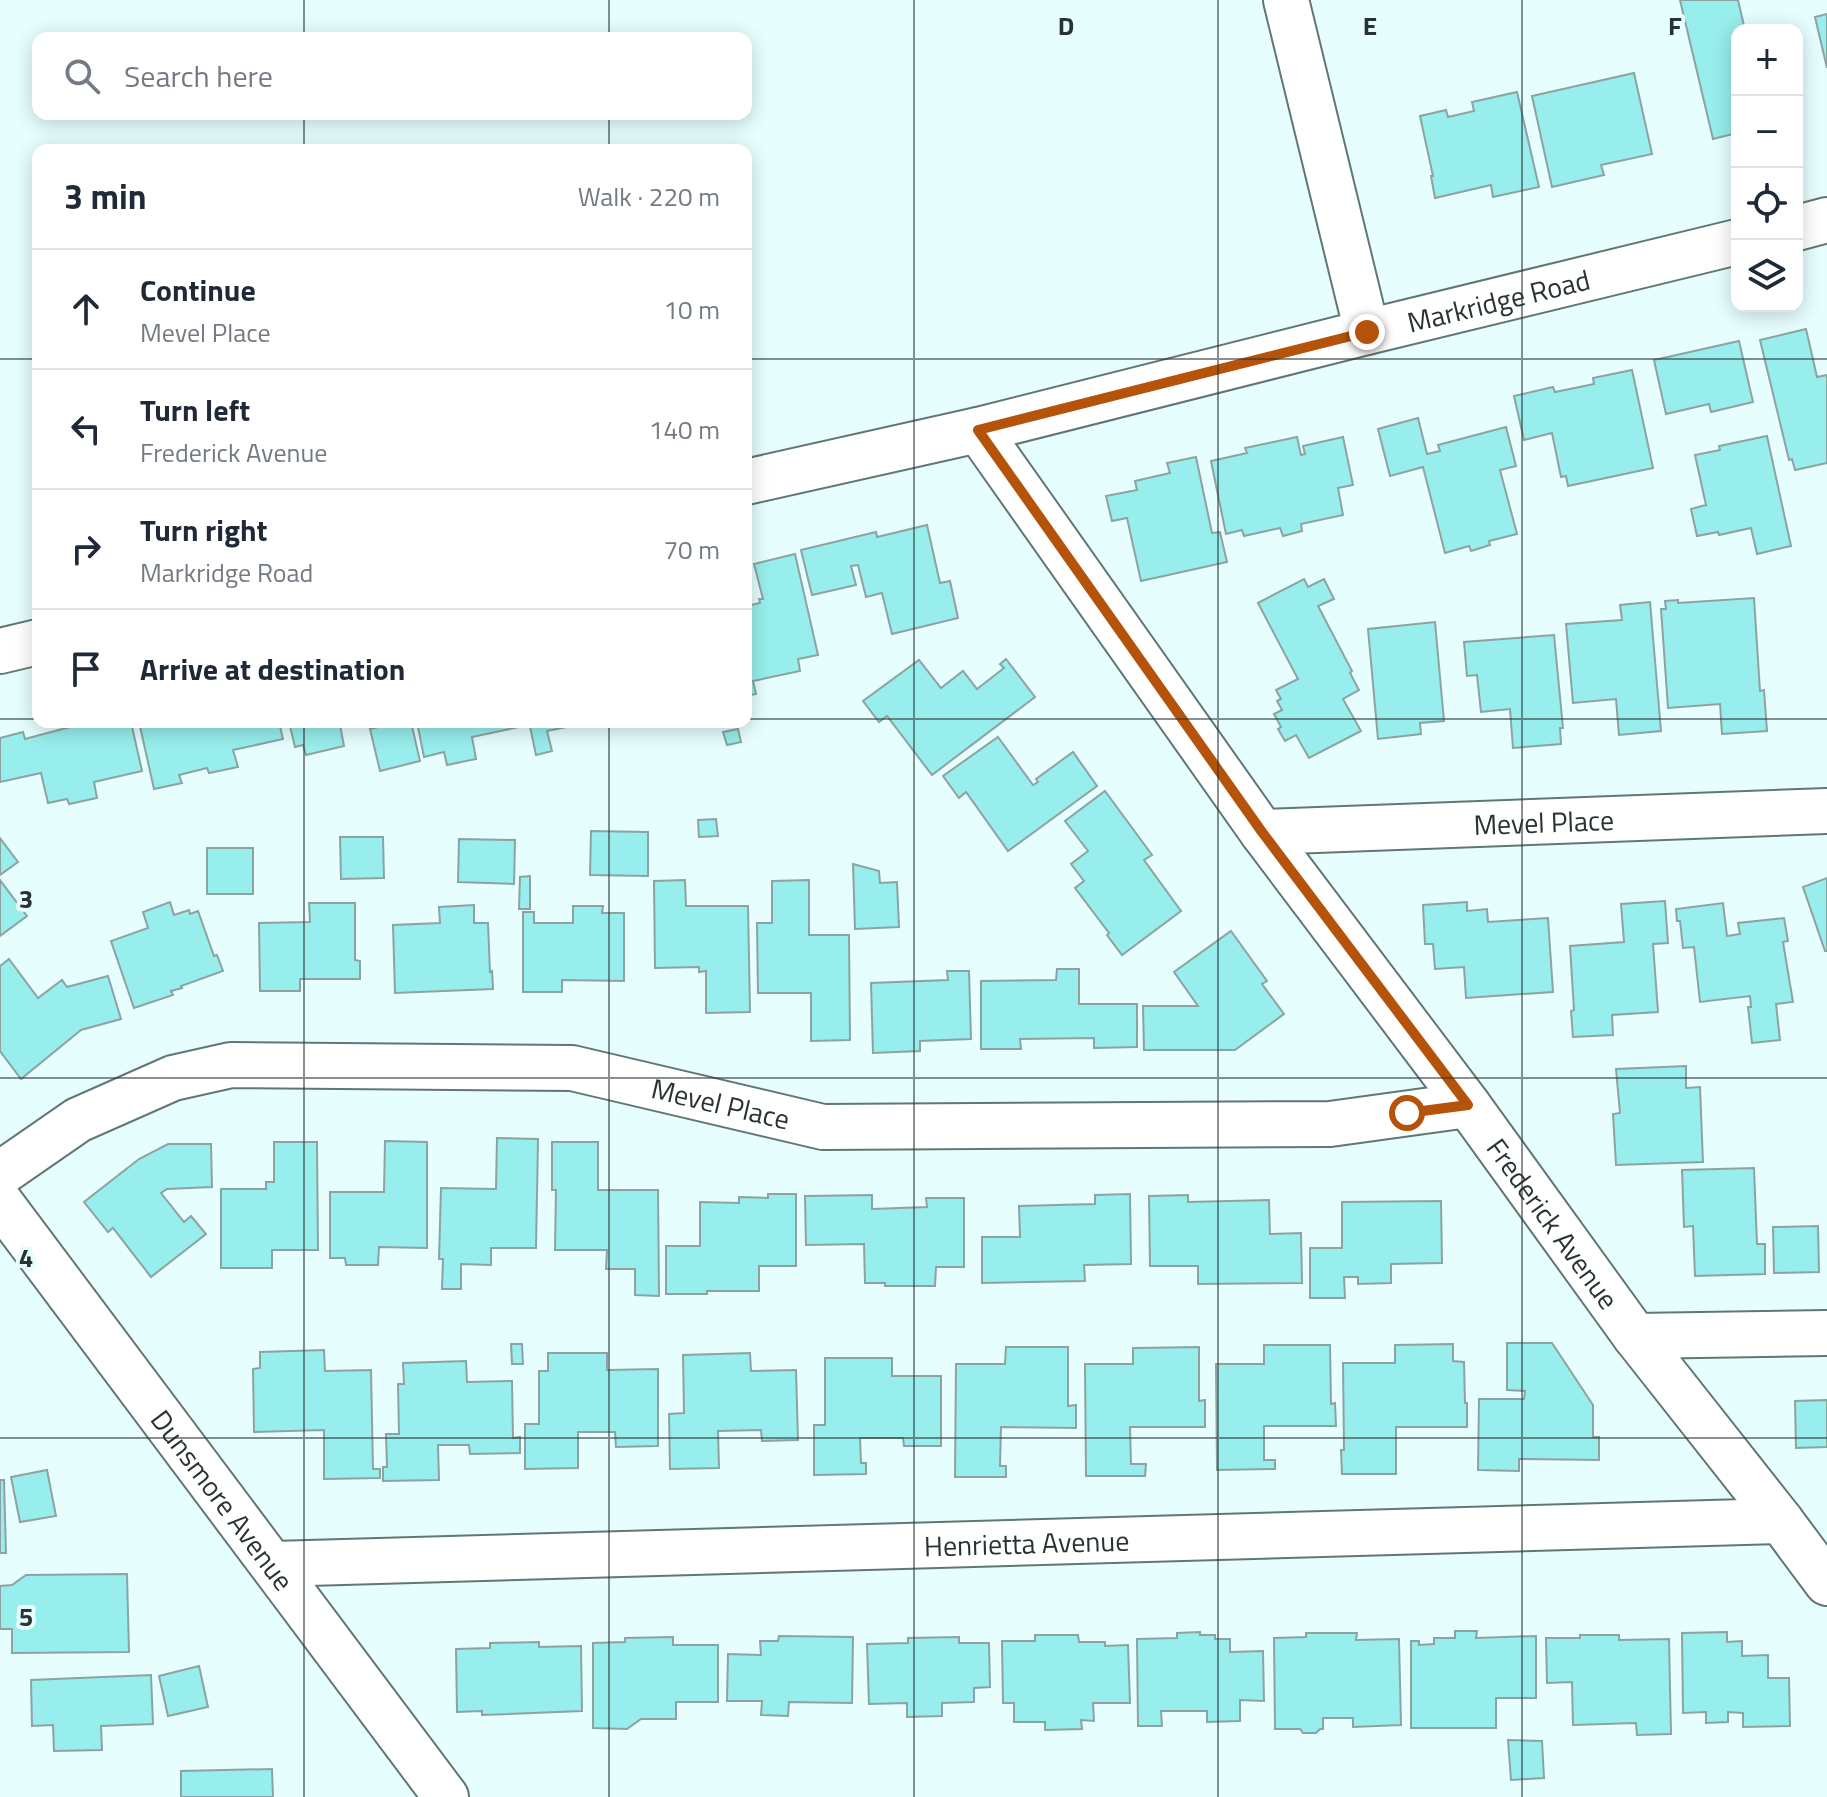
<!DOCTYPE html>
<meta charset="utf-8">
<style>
:root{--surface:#fff;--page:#f6f6f7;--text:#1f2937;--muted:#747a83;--line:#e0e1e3}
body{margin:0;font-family:"Titillium Web",sans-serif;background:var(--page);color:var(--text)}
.controls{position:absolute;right:24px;top:24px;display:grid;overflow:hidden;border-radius:16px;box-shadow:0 4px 20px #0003}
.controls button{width:72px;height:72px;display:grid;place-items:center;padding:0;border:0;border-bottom:2px solid var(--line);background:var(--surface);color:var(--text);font:40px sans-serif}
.stop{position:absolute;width:24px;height:24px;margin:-18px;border:6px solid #b45309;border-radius:50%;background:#fff}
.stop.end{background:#b45309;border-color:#fff;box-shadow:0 2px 8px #0008}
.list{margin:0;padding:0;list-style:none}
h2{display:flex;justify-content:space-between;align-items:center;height:104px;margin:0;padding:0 32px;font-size:34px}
h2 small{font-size:26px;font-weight:400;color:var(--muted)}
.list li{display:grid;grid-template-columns:52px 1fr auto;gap:24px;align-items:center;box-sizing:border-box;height:120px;padding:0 32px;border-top:2px solid var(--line)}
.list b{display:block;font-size:30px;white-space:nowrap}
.list p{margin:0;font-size:26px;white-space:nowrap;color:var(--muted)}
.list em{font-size:26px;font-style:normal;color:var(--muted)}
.icon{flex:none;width:44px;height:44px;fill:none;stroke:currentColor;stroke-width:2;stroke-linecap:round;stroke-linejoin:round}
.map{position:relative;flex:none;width:1827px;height:1797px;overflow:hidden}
.search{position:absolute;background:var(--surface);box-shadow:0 4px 20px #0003;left:32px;top:32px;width:720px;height:88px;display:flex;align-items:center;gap:20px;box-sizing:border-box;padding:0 28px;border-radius:16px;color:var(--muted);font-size:30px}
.panel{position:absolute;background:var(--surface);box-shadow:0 4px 20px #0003;left:32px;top:144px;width:720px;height:584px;border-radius:16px}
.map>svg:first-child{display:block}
.building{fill:#97eeec;stroke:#8da3a3;stroke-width:2}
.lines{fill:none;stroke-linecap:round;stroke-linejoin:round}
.minor-casing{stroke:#617776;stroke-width:48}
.minor{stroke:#fff;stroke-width:44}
.route{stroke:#b45309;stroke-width:10}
.grid{fill:none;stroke:#2a3333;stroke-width:2;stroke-opacity:0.55}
.labels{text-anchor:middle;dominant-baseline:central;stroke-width:8;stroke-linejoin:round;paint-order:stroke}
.street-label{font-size:28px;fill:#2a3333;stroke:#e6fefe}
.grid-label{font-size:26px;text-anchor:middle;font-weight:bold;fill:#2a3333;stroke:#e6fefe;stroke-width:8;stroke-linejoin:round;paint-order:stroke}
</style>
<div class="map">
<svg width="1827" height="1797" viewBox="0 0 1827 1797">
<rect width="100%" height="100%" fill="#e6fefe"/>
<g class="building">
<path d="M1680 0H1738L1745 30H1737V44H1735L1737 54V133L1713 139Z"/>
<path d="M1827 14V68L1815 17Z"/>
<path d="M1634 73 1652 154 1601 165 1604 175 1552 187 1532 96Z"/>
<path d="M1517 92 1539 187 1493 197 1491 185 1435 198 1431 176H1433L1420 116 1446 110 1448 117 1474 111 1472 102Z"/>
<path d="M1806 329 1817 377 1827 375V463L1795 470 1792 459 1789 460 1760 340Z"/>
<path d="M1739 341 1753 402 1711 412 1709 404 1666 414 1654 360Z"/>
<path d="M1632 370 1653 468 1568 486 1566 476 1561 477 1552 433 1524 440 1514 396 1553 387 1555 392 1594 384 1593 378Z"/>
<path d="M1418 418 1427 454 1440 451 1438 445 1506 427 1516 466 1500 470 1517 534 1489 541 1490 545 1471 551 1469 546 1445 553 1423 467 1390 476 1378 429Z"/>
<path d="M1767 436 1791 546 1757 554 1751 528 1719 535 1718 532 1697 536 1691 509 1706 505 1695 455 1720 450 1719 446Z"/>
<path d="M1297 437 1301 455 1305 454 1303 446 1343 437 1353 485 1338 488 1343 515 1301 524 1302 531 1283 536 1280 528 1244 536 1242 530 1226 534 1211 461 1247 453 1245 448Z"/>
<path d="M1196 457 1212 533 1220 532 1227 562 1141 581 1127 518 1112 521 1106 496 1137 490 1135 481 1170 473 1167 463Z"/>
<path d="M927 525 940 583 950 581 958 618 892 634 882 593 866 597 858 565 851 566 856 585 812 595 801 550 876 532 877 537Z"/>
<path d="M795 554 818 655 798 659 800 671 753 681 756 694 746 696V606L760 603 759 599H763L754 564Z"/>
<path d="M1304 579 1308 587 1324 579 1334 599 1318 606 1352 671 1350 673 1359 690 1343 699 1361 731 1309 758 1296 735 1285 741 1278 729 1281 727 1274 714 1282 710 1277 701 1281 699 1276 690 1298 679 1258 603Z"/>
<path d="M1754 598 1760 691 1764 690 1767 731 1722 734 1720 704 1668 708 1661 609H1666L1665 601 1678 600V603Z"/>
<path d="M1650 602 1661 731 1619 735 1616 699 1573 703 1566 624 1622 620 1620 605Z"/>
<path d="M1435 622 1444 721 1420 723 1421 734 1378 739 1368 629Z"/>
<path d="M1554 635 1563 728H1560L1561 744 1513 748 1510 709 1481 712 1477 675 1467 676 1464 642Z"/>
<path d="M1006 659 1035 697 932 775 887 716 879 722 863 701 919 660 941 688 963 671 977 689 1004 668 1000 664Z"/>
<path d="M85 722H131L142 771 94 782 97 798 69 804 67 799 48 803 41 773 0 782V738L23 732 25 739 85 723Z"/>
<path d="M139 722H279L283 739 233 750 238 767 209 773 207 768 179 775 182 783 154 789Z"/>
<path d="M289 722H352L340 725 344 746 306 755 303 745 295 747Z"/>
<path d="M399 722H411L420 761 380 771 370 729Z"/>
<path d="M417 722H518L519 727 472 737 476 759 447 765 444 752 424 757Z"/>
<path d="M529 722H575L576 725 547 731 552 751 536 755Z"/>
<path d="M738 729 741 742 727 745 723 732Z"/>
<path d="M998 737 1033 785 1038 782 1036 779 1073 752 1097 786 1008 851 966 792 959 798 943 776Z"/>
<path d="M1105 791 1152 855 1144 860 1181 911 1122 955 1107 935 1109 933 1075 888 1084 881 1071 864 1088 851 1065 821Z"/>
<path d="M716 819 718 836 699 837 698 820Z"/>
<path d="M591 831 648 832V876L590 875Z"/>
<path d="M340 837H383L384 878 341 879Z"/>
<path d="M0 838 18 862 0 875Z"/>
<path d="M459 839 515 840 514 884 458 882Z"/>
<rect x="207" y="848" width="46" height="46"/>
<path d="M853 864 879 871 880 883 897 882 899 927 855 929Z"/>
<path d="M530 876V909H519L520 877Z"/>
<path d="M1827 878V951H1825L1803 887Z"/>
<path d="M0 880 27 916 0 936Z"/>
<path d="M685 880 686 906H748L750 1012 706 1013V971L699 972V967L655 968 654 881Z"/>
<path d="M809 880V935H849L850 1040 811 1041V993H758L757 923H772V881Z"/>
<path d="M1665 901 1668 943 1653 944 1658 1012 1612 1015 1613 1035 1573 1037 1571 1011 1574 1010 1570 946 1624 942 1621 904Z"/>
<path d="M170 902 174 915 189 910 190 914 198 911 214 956 217 955 223 971 181 986 182 988 171 991 173 995 134 1008 111 941 148 928 143 912Z"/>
<path d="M1467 902V911L1487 909 1488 922 1548 918 1553 992 1466 998 1464 967 1435 969 1433 944H1425L1423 905Z"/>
<path d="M309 903H355V960L360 961V979H300V991H260L259 923 310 922Z"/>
<path d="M1723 903 1727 936 1740 934 1738 923 1784 918 1788 941 1783 942 1793 1002 1776 1004 1780 1040 1752 1043 1748 1007H1751L1750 996 1700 1002 1694 947 1683 948 1680 921H1677L1676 909Z"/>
<path d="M474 905V923H488L490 972 492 971 493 989 395 993 393 925 440 923 439 907Z"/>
<path d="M573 906H603L602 913H624V981L562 980V992H523V912H534V923H573Z"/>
<path d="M1231 931 1267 981 1262 984 1284 1014 1235 1050H1144L1143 1006H1198L1174 972Z"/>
<path d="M9 959 38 998 62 980 67 987 108 976 121 1019 81 1030 21 1079 0 1051V966Z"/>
<path d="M1057 969H1079V1004H1137V1047L1094 1048V1038L1020 1039 1021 1049H981V981L1056 980Z"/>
<path d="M947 971H969L971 1039 920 1041V1051L873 1053 871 983 948 980Z"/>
<path d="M1686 1066V1088L1700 1087 1703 1162 1616 1165 1613 1114 1620 1113 1616 1069Z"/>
<path d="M497 1138 538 1139 536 1248H491V1265L461 1264V1289H442L443 1259H439L441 1188 496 1189Z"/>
<path d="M385 1141 427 1142V1248L379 1247 378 1265H346L345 1258H330V1192H384Z"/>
<path d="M274 1142H317L318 1250H272V1268H221V1189H266V1182H274Z"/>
<path d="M552 1142H598V1190H658L659 1296 635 1295V1269H606L607 1250H555L556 1190H552Z"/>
<path d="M168 1144H211L212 1187 167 1189 161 1193 184 1222 191 1216 206 1234 151 1277 113 1228 108 1232 84 1202 139 1159Z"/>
<path d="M1754 1168 1757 1244H1765V1274L1695 1276 1693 1226 1684 1227 1682 1170Z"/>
<path d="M768 1194H796V1266H759V1291H707V1294H666V1246H700V1202L739 1203V1197L768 1198Z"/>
<path d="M1130 1194 1131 1264 1084 1265 1085 1281 982 1283V1237H1020L1019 1206 1095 1204V1195Z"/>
<path d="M872 1195V1209L927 1207 926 1198H964V1267H936L935 1286H885V1283H865L864 1244 806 1245 805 1196Z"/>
<path d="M1188 1195V1202L1269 1200 1270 1234 1301 1233 1302 1283 1198 1284V1266H1150L1149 1196Z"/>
<path d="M1441 1201 1442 1263 1391 1264V1283L1358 1284V1277H1344L1345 1298H1310V1248H1342V1202Z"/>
<path d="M1818 1226 1819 1272 1774 1273 1773 1227Z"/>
<path d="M1507 1343H1552L1593 1405V1437H1599V1460L1519 1459V1471L1478 1470 1479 1399H1524L1525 1391 1507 1390Z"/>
<path d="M511 1344H522L523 1364H512Z"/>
<path d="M1453 1344V1361L1464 1362 1465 1403H1467V1427H1396V1474H1342L1341 1450H1344L1343 1363H1395V1345Z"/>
<path d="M1264 1345H1330L1331 1404 1335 1403 1336 1426H1264V1460H1275V1469L1217 1470 1216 1364H1264Z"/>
<path d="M1006 1347H1068V1406L1076 1405V1428L1001 1427 1000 1466H1006V1477H955L956 1364H1005Z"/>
<path d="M1199 1347V1401L1205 1400V1427H1130L1131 1464H1146L1145 1476H1086L1085 1364H1133V1348Z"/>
<path d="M324 1350 325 1371 371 1370 373 1469H380V1478L324 1479V1430L254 1432 253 1369 260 1368V1352Z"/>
<path d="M548 1353H607V1370L658 1369V1446L616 1447 615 1432H578V1468L525 1469V1424H539V1371H548Z"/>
<path d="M750 1353 751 1371 796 1370 798 1440 762 1441 761 1430 718 1431 719 1468 670 1469 669 1414 684 1413 683 1355Z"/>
<path d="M825 1358H892V1376H941V1446H904L903 1438H860L861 1463H866V1474L814 1475V1425H825Z"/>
<path d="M466 1361 467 1382 512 1381 513 1438 520 1437V1453L470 1454 469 1445H438L439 1480 383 1481V1467H387L386 1434H399L398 1384H404L403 1363Z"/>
<path d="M1827 1400V1447L1796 1448 1795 1401Z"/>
<path d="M47 1470 56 1516 20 1522 11 1477Z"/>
<path d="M0 1480H4L6 1553H0Z"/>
<path d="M127 1574 129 1652 12 1653V1629H0V1586L12 1585 26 1575Z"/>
<path d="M1455 1631H1477L1476 1638 1536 1636V1698H1496V1728H1411V1641H1419V1645L1434 1644V1638H1455Z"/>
<path d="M1200 1632V1635H1215V1639H1230V1652L1263 1651 1264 1701 1240 1700V1721L1207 1722V1711H1161L1162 1726H1138L1137 1639 1177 1638V1633Z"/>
<path d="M1727 1632V1642L1742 1641V1656L1768 1655V1678H1789L1790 1726 1743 1727V1713L1728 1712V1722L1706 1723V1712L1683 1713 1682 1633Z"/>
<path d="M1306 1633H1357L1356 1640 1399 1639 1401 1725 1353 1727V1718H1323V1729H1320L1316 1733H1303L1300 1729H1275L1274 1638 1306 1637Z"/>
<path d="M1035 1635H1078L1079 1642H1105V1646L1128 1645 1130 1703H1093L1094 1721 1081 1720 1082 1729 1045 1730V1722H1014V1703H1003L1002 1641H1035Z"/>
<path d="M1580 1635H1619V1640L1669 1639 1671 1734 1637 1735 1636 1723 1573 1725 1572 1682 1547 1683 1546 1638H1580Z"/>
<path d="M779 1636 853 1637 852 1703 789 1702 788 1716 761 1715 762 1701H727L728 1654 761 1655 760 1641H778Z"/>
<path d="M673 1637V1645H718V1702H676V1719H641L627 1729 593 1728V1643L625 1642V1638Z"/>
<path d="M959 1637V1643H989L990 1687 974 1688V1702L942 1703V1716L907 1717V1703L869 1704 867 1644 908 1643V1638Z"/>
<path d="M539 1642V1647L581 1646 582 1711 482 1715V1711L457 1712 456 1649 490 1648V1643Z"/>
<path d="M199 1666 208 1707 168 1716 159 1676Z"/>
<path d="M151 1675 153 1724 101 1726 102 1750 54 1751 53 1725 32 1726 31 1680Z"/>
<path d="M1508 1740 1542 1741 1544 1778 1511 1780Z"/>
<path d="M272 1769 273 1797H181V1771Z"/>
</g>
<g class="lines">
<g class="minor-casing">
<g id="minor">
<path d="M1286 0 1367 332"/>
<path d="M1797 228 1827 220"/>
<path id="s1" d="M978 430 1262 832 1468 1105 1635 1336 1781 1521 1827 1583"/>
<path id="s2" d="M746 482 978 430 1367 332 1737 242"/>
<path d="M0 651 38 642"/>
<path id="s3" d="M1262 832 1827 811"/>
<path id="s4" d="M0 1174 78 1120 173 1078 231 1065 572 1068 823 1127 1330 1124 1468 1105"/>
<path id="s5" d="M0 1202 446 1797"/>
<path d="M1635 1336 1827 1333"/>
<path id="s6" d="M273 1564 1781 1521"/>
</g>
</g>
<use href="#minor" class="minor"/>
</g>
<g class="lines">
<path class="route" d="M1367 332 978 430 1262 832 1468 1105 1407 1113"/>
</g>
<path class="grid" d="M304 0V38M609 0V38M914 0V1797M1218 0V1797M1522 0V1797M304 114V150M609 114V150M0 359H38M746 359H1827M0 719H38M746 719H1827M304 722V1797M609 722V1797M0 1078H1827M0 1438H1827"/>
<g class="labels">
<g class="street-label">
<text stroke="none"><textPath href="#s2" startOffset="774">Markridge Road</textPath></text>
<text stroke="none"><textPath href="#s3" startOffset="282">Mevel Place</textPath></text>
<text stroke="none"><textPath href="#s4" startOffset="752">Mevel Place</textPath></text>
<text stroke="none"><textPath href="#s1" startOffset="980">Frederick Avenue</textPath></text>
<text stroke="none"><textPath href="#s5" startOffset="372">Dunsmore Avenue</textPath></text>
<text stroke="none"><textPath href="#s6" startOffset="754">Henrietta Avenue</textPath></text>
</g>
</g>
<g class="grid-label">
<text x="1066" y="35">D</text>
<text x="1370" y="35">E</text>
<text x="1675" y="35">F</text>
<text x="26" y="908">3</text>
<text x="26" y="1267">4</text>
<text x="26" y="1626">5</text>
</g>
</svg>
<div class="controls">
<button>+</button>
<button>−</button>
<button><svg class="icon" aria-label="locate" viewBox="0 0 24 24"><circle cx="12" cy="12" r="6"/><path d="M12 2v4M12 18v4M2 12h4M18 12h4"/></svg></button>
<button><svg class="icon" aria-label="layers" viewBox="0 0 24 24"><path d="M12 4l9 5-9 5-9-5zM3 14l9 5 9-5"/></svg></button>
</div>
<div class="stop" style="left:1407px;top:1113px"></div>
<div class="stop end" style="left:1367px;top:332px"></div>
<div class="search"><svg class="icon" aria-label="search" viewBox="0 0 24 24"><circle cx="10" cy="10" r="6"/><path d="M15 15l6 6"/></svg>Search here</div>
<section class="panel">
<h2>3 min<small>Walk · 220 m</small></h2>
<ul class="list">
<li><svg class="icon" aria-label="ahead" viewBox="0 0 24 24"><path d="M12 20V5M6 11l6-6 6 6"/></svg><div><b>Continue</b><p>Mevel Place</p></div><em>10 m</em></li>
<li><svg class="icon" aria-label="left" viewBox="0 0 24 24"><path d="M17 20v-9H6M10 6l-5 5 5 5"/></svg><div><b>Turn left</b><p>Frederick Avenue</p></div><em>140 m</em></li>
<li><svg class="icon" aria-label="right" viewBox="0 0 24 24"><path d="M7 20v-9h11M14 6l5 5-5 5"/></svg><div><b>Turn right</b><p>Markridge Road</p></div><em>70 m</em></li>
<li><svg class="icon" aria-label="arrive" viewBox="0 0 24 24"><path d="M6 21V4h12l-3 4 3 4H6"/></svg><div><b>Arrive at destination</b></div></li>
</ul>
</section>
</div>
